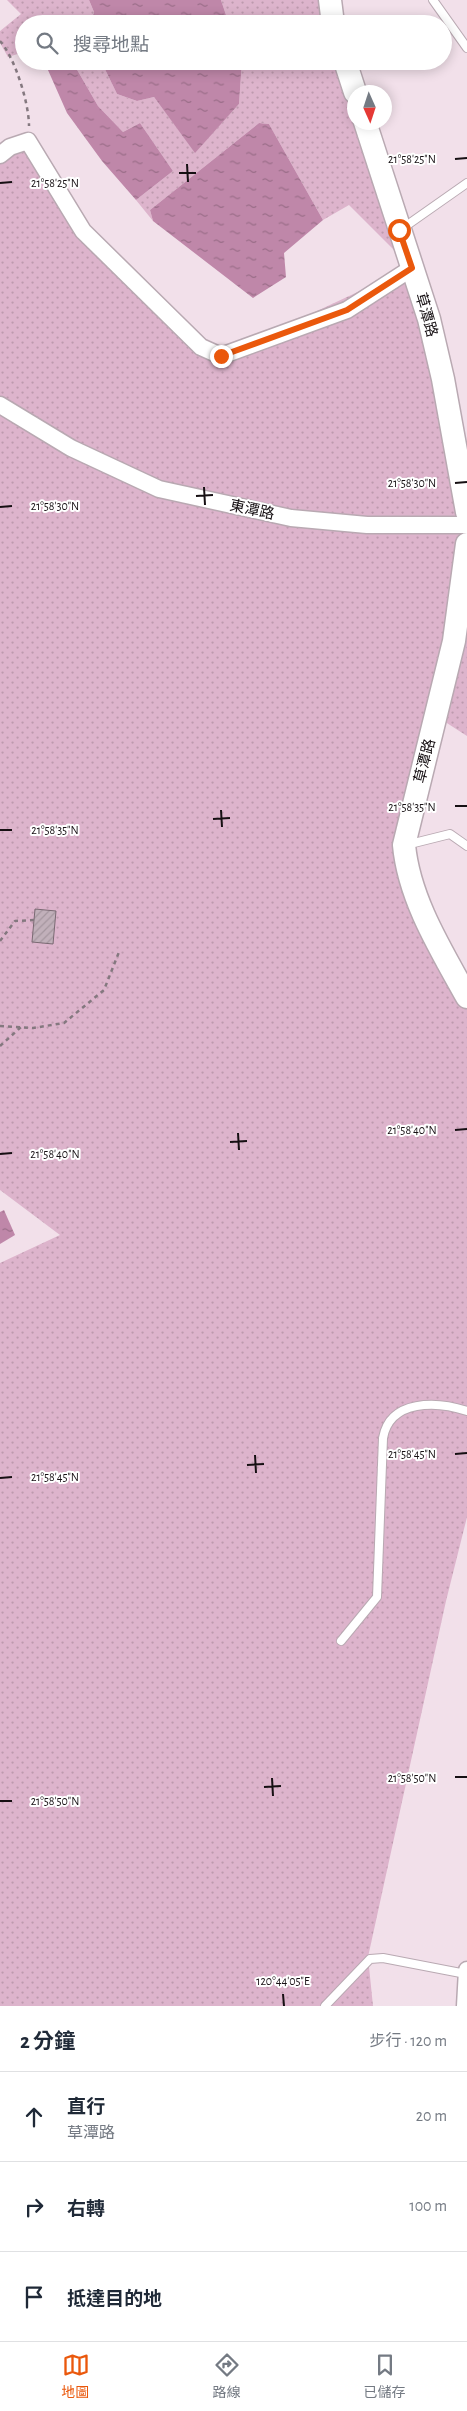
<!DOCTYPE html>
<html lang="zh-TW">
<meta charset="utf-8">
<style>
:root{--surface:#fff;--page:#f2f2f3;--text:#1f2937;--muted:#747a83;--line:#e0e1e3;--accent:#ea580c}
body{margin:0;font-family:"Alegreya Sans","Noto Sans TC",sans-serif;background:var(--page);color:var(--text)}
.compass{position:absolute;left:347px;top:85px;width:45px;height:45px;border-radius:50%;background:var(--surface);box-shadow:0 2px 12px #0003;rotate:177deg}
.stop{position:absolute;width:15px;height:15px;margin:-11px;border:4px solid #ea580c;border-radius:50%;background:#fff}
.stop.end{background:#ea580c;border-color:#fff;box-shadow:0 1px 5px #0008}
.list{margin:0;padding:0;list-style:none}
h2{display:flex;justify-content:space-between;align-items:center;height:65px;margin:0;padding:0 20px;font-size:21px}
h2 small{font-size:16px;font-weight:400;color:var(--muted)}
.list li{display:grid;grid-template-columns:32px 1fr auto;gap:15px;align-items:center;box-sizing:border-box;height:90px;padding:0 20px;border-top:1px solid var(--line)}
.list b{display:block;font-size:19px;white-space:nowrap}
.list p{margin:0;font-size:16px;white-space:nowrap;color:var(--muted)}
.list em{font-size:16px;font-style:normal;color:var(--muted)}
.icon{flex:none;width:28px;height:28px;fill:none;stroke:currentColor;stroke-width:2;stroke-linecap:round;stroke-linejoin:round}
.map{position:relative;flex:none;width:467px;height:2006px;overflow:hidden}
.search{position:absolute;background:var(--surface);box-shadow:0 2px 12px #0003;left:15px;right:15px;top:15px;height:55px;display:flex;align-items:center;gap:12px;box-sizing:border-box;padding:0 18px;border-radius:28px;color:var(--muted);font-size:19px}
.sheet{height:335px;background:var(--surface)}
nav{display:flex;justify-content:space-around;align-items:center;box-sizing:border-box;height:70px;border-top:1px solid var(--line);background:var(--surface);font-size:14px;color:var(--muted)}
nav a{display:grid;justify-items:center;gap:2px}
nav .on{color:var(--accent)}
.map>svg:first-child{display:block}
.grass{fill:url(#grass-dots)}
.water{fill:url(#water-ripples)}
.building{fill:url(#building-hatch);stroke:#7a6a73}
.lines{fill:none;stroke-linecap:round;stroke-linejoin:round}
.lane-casing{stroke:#b9a9b2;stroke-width:10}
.street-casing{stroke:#b9a9b2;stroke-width:19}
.secondary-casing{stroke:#b9a9b2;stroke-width:25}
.path{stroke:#84787f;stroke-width:2.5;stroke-dasharray:4 4;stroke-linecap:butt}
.lane{stroke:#fff;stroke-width:8}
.street{stroke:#fff;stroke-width:16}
.secondary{stroke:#fff;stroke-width:22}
.route{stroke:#ea580c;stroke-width:6}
.ticks{fill:none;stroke:#161013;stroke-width:2}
.labels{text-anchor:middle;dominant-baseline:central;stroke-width:4;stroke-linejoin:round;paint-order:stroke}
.street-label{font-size:15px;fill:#161013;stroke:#fff}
.ticks-label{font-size:12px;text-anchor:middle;fill:#161013;stroke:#fff;stroke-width:4;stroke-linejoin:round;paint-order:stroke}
</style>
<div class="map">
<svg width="467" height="2006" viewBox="0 0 467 2006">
<defs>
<pattern id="grass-dots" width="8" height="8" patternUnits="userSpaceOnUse" patternTransform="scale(1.25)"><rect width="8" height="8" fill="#ddb4cc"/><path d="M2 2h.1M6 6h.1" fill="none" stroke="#bd9aae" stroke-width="1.8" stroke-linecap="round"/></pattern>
<pattern id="water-ripples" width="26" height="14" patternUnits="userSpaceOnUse" patternTransform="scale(1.25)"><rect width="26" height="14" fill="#bf87a9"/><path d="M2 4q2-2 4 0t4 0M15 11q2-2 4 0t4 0" fill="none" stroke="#9a6d88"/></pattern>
<pattern id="building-hatch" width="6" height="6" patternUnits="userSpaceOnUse" patternTransform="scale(1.25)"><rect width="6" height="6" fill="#c1b0ba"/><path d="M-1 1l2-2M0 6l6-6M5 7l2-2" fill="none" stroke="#a5969f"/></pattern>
</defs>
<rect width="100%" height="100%" fill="#f2e0ea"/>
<g class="grass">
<path d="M7 0H89L94 12 91 24H24V52L8 57 0 43V31L21 14Z"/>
<path d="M221 0H330L333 24H229Z"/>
<path d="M72 61H101L117 94 137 101 154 97 195 152 239 104 242 61H345L354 92V122L412 268 467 514V736L436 716 407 870 467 979V1517L446 1601 368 1957 373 2006H0V1263L60 1235 0 1190V156L28 141 83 231 221 356 411 267 349 205 323 220 269 124 259 123 150 210 153 221 136 200 173 171 140 123 123 132 98 106Z"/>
</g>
<g class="water">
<path d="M89 0H221L229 24H91L94 12Z"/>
<path d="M44 61H72L98 106 123 132 140 123 173 171 136 200 102 161 67 113Z"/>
<path d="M101 61H242L239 104 195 153 154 97 137 101 117 94Z"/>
<path d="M259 123 269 124 323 220 284 253 286 277 253 298 153 221 150 210Z"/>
<path d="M4 1210 15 1235 0 1244V1212Z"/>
</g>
<path class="building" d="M35 909 56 911 53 944 32 942Z"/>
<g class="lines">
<g class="lane-casing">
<g id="lane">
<path d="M433 0 467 48"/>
<path d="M403 228 467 183"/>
<path d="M406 845 450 834 467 846"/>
<path d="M341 1641 377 1597 383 1438C390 1399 437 1401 467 1411"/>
<path d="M325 2006 370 1959 383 1958 466 1974"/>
</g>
</g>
<g class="street-casing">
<g id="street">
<path d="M0 155 10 147 28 141 83 231 201 347 221 356 347 310 412 268"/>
<path d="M0 405 71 448 159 489 291 518 367 525H467"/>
<path d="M465 2006 467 1970"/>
</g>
</g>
<g class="secondary-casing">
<g id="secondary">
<path d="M330 0 333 24"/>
<path d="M345 61 355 92"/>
<path d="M365 122 429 319 443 379 467 512"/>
<path d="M467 544 454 641 404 845C409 899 441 950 467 997"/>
</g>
</g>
<g class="path">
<path d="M0 41C15 58 29 103 29 126"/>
<path d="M0 941 15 921 34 920"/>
<path d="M0 1026 33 1028 64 1023 104 990 119 952"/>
<path d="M0 1046 21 1027"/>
</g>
<use href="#lane" class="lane"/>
<use href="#street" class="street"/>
<use href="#secondary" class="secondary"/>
</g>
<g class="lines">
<path class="route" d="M221 356 347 310 412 268 399 230"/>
</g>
<path class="ticks" d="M455 159 467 158M187 164 188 182M179 173H196M0 183 12 182M455 483 467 482M204 487 205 505M196 496 213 495M0 507 12 506M455 806H467M221 810 222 827M213 819 230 818M0 830H12M455 1130 467 1129M238 1133 239 1150M230 1142 247 1141M0 1154 12 1153M455 1454 467 1453M255 1455 256 1473M247 1465 264 1464M0 1478 12 1477M455 1777H467M272 1778 273 1796M264 1787 281 1786M0 1801H12M283 1994 284 2006"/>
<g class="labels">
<g class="street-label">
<text transform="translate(426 315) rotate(74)">草潭路</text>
<text transform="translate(252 510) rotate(12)">東潭路</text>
<text transform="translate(425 761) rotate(-76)">草潭路</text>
</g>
</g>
<g class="ticks-label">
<text x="412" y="163">21°58'25"N</text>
<text x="55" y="187">21°58'25"N</text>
<text x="412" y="487">21°58'30"N</text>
<text x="55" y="510">21°58'30"N</text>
<text x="412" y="811">21°58'35"N</text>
<text x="55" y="834">21°58'35"N</text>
<text x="412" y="1134">21°58'40"N</text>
<text x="55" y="1158">21°58'40"N</text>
<text x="412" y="1458">21°58'45"N</text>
<text x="55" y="1481">21°58'45"N</text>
<text x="412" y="1782">21°58'50"N</text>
<text x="55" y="1805">21°58'50"N</text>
<text x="283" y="1985">120°44'05"E</text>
</g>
</svg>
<svg class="compass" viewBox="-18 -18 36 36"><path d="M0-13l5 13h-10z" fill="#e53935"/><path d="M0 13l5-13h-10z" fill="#747a83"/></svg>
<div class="stop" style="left:399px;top:230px"></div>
<div class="stop end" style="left:221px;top:356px"></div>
<div class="search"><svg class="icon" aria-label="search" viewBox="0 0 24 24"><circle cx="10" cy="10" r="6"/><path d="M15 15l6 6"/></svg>搜尋地點</div>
</div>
<section class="sheet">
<h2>2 分鐘<small>步行 · 120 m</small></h2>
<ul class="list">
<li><svg class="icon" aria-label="ahead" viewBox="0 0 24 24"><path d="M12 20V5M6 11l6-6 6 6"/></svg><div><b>直行</b><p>草潭路</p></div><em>20 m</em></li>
<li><svg class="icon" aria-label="right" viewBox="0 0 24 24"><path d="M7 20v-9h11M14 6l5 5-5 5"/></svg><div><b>右轉</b></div><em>100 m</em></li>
<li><svg class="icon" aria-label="arrive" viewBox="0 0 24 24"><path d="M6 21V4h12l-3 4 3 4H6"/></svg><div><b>抵達目的地</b></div></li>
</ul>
</section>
<nav>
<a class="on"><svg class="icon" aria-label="map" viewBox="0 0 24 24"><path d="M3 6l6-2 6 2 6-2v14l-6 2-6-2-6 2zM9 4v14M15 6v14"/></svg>地圖</a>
<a><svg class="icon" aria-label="directions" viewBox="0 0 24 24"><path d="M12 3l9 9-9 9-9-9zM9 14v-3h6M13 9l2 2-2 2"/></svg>路線</a>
<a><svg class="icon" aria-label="saved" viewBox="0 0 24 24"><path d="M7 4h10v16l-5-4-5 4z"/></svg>已儲存</a>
</nav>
